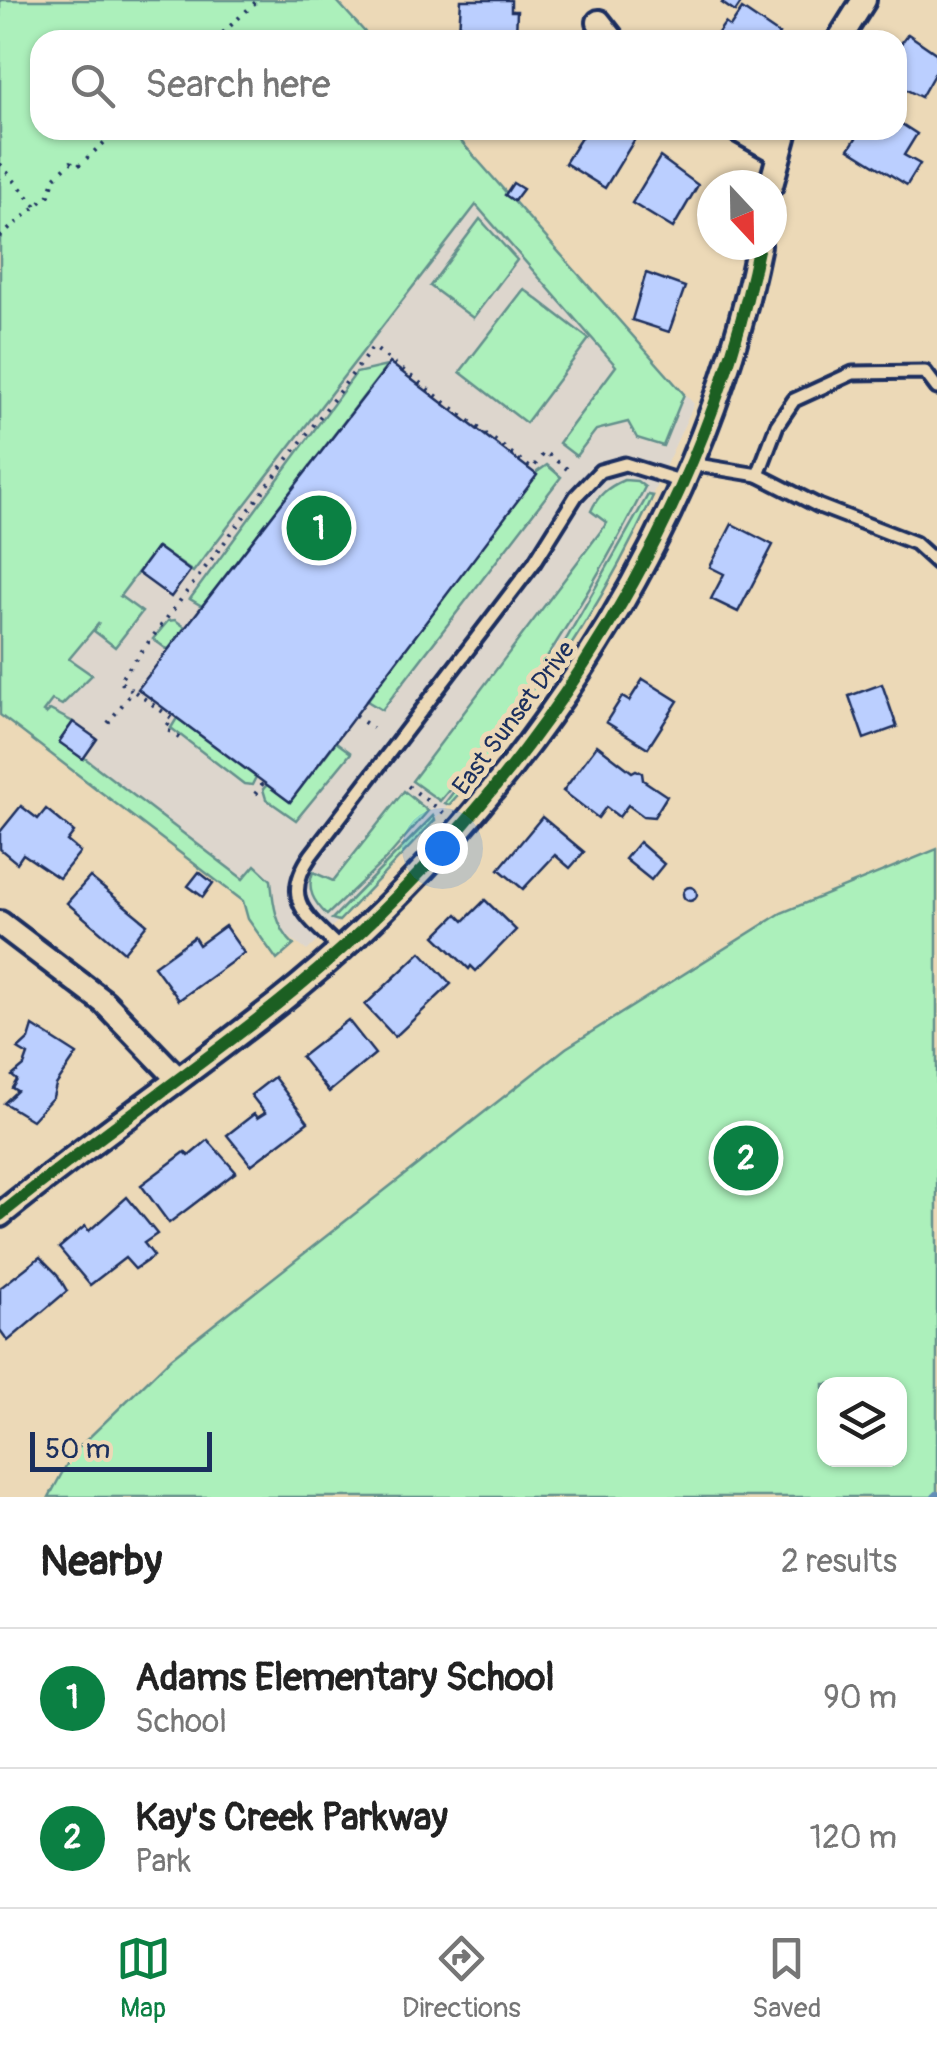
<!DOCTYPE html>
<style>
:root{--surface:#fff;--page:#f2f2f2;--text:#222;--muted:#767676;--line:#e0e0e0;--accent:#0b8043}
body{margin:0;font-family:Pangolin,sans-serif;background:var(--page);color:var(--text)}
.controls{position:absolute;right:30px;bottom:30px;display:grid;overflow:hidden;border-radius:20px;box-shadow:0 2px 8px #0004}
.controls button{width:90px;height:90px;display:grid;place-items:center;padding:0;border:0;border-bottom:2px solid var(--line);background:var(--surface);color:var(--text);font:50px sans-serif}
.compass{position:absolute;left:697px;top:170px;width:90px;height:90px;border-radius:50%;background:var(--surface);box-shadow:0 2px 8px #0004;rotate:158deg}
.scale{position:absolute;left:30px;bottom:25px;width:182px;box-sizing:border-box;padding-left:10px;border:5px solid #1b2f5e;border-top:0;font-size:28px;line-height:35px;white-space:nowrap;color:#1b2f5e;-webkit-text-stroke:8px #ecd9b7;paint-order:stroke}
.you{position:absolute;left:442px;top:848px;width:35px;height:35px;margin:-25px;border:8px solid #fff;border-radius:50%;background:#1a73e8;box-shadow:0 0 0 15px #1a73e833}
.badge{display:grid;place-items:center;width:65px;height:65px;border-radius:50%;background:var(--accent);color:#fff;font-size:32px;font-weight:700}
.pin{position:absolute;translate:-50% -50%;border:5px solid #fff;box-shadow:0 2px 10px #0006}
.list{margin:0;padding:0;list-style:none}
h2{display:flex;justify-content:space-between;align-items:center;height:130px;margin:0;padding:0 40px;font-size:42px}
h2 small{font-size:32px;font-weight:400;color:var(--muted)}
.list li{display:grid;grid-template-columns:65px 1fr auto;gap:30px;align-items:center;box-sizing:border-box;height:140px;padding:0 40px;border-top:2px solid var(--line)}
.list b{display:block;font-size:38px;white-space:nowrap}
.list p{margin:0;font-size:32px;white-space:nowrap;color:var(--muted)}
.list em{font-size:32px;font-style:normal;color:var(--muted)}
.icon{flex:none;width:55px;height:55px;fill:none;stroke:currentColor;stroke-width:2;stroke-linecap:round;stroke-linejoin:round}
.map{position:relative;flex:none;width:937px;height:1497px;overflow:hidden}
.search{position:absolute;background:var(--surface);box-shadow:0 2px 8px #0004;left:30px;right:30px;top:30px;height:110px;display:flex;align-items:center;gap:25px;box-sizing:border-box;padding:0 35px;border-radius:30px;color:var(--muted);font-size:38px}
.sheet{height:410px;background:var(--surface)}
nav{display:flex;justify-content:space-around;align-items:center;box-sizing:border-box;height:140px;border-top:2px solid var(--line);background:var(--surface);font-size:28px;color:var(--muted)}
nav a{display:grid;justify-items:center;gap:5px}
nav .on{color:var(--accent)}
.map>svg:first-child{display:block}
.built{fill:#ddd6cd}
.green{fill:#acf0bb;stroke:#64908c;stroke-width:2.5;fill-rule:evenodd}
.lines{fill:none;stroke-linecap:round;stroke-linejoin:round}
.stream{stroke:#638eb7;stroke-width:8}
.building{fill:#bbcfff;stroke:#1b2f5e;stroke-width:2.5}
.service-casing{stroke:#1b2f5e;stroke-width:19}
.minor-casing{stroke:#1b2f5e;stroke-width:30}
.path{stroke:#1b2f5e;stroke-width:4;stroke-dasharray:2.5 8;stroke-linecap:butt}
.service{stroke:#ecd9b7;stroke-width:11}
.minor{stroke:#ecd9b7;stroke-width:22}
.cycleway-casing{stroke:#ecd9b7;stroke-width:19}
.cycleway{stroke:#1b5e20;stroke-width:12}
.labels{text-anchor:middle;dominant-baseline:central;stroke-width:10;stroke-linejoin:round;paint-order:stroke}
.street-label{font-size:25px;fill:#1b2f5e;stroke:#ecd9b7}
</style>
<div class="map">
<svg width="937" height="1497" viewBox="0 0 937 1497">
<rect width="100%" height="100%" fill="#ecd9b7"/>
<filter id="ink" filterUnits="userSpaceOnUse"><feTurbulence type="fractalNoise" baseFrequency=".01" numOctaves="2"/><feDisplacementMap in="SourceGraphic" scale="20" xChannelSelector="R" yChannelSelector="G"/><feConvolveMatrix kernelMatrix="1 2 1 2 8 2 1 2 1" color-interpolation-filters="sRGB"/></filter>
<g filter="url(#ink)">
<path class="built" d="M450 130 694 404 622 561 563 659 453 800 372 888 307 951 0 715V246Z"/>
<g class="green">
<path d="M0 0H336L372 40H40V130H451L684 394 663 446 637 438 628 422 596 430 576 456 559 443 616 366 476 205 193 572 157 547 120 596 142 612 115 647 94 631 99 623 69 659 92 675 62 705 52 700 43 712 46 714 50 710 73 722 59 742 86 759 243 879 255 865 271 880C273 904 276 928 294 945L277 960 248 919 243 901 0 715Z"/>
<path d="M480 219 517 260 473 318 430 286Z"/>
<path d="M524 289 589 339 526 423 460 372Z"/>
<path d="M387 366 202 606 190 599 356 373Z"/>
<path d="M547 465 561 477 382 710 367 701 537 472Z"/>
<path d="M624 480 637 481 645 487C588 599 522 704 440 801L412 781 607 523 591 511C598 495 608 487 624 480Z"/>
<path d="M648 495 653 496C601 608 532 713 449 805L445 803 555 659Z"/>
<path d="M175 620 185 627 168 650 153 639 168 621Z"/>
<path d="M177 718 256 777 252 785 244 784 171 728Z"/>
<path d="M336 742 351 753 296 820 266 799 263 789 267 785 290 802Z"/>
<path d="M404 791 428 811 387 858 327 915C314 902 306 890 313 872L333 881Z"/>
<path d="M433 816 435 820 339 921 332 919Z"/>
<path d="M937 849V1497H49L73 1453 171 1358 566 1048 781 913ZM824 1384H900V1460H824Z"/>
</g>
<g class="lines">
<path class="stream" d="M935 1497 937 1495"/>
</g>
<g class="building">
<path d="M461 0H511V11H517L516 35 459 32Z"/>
<path d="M725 0H743L735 12 722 3Z"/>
<path d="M742 9 779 34 775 40H713L725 23 730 27Z"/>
<path d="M908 34 937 54V69L921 97 897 85V71L901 66 897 63V49Z"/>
<path d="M897 121 917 134 904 155 920 164 907 185 849 149 861 130H897Z"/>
<path d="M586 130H621L635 139 605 188 565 163Z"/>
<path d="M660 157 698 185 673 228 632 203Z"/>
<path d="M513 183 523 189 514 201 505 195Z"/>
<path d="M646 273 685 287 669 332 632 320Z"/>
<path d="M390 363 537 475 290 802 138 689Z"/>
<path d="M732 524 773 545 738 612 711 599 724 574 710 567Z"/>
<path d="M157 547 190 571 171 597 138 573Z"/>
<path d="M643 679 678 701 648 748 606 722 622 697 629 701Z"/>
<path d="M882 684 897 727 864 739 849 696Z"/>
<path d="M73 722 97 739 83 759 59 742Z"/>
<path d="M597 745 632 772 636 770 642 773 643 780 667 796 654 817 643 816 628 805 619 817 606 807 598 818 563 791Z"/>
<path d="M21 806 38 819 46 809 74 832 67 841 80 852 59 878 23 854 17 863 0 849V832Z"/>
<path d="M542 817 584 852 570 868 555 855 523 889 499 869Z"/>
<path d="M639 842 664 864 651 880 625 859Z"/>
<path d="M199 872 213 883 203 897 188 886Z"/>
<path d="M90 877 147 924 124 952 67 903Z"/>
<circle cx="690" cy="894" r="7"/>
<path d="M485 900 516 930 476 971 471 966 469 969 435 936 457 914 464 921Z"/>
<path d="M225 926 244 953 179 1000 154 966 194 937 199 945Z"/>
<path d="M421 952 451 984 395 1037 365 1005Z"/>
<path d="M348 1020 375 1054 329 1092 301 1057Z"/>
<path d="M33 1026 77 1054 56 1085 53 1097 32 1120 4 1103 17 1091 12 1088 17 1080 12 1076 24 1066 28 1055 18 1049 29 1039Z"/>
<path d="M274 1077 308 1122 251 1165 227 1135 254 1114 257 1118 265 1113 251 1095Z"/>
<path d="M208 1140 236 1172 169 1223 141 1185 185 1152 189 1156Z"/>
<path d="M127 1197 157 1234 144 1243 154 1256 135 1269 125 1258 90 1285 59 1248 85 1226 89 1231Z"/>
<path d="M40 1257 57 1274 67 1291 8 1341 0 1330V1288Z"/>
</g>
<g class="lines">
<g class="service-casing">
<g id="service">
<path d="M691 464 758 475 819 506 915 543 937 563"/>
<path d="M758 475 777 425 794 400 853 373 925 372 937 388"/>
<path d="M339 948C307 916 280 900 311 855L534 563 576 496 600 471 625 464 683 482"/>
</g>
</g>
<g class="minor-casing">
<g id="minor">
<path d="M599 22 613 40"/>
<path d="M839 40 864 0"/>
<path d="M738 130 777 152"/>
<path d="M771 185 786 130"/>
<path d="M0 923 104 1002 177 1078"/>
<path d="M0 1215C90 1142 186 1076 277 1004 510 818 701 539 759 245"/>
</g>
</g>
<g class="path">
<path d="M215 40 258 0"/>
<path d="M0 164 36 206"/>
<path d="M0 237 49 195 55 177 71 162 77 167 118 130"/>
<path d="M135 692 173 719 165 728 179 738"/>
<path d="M355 716 373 728"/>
<path d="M108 723 133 691 119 681 373 347 532 469 545 452 571 472"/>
<path d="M408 786 444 813"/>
<path d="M255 794 264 782"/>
</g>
<use href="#service" class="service"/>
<use href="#minor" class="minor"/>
<g class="cycleway-casing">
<path id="cycleway" d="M0 1215C90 1142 186 1076 277 1004 510 818 701 539 759 245"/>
</g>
<use href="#cycleway" class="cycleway"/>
</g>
</g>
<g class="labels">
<g class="street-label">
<text transform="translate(514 718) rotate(-53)">East Sunset Drive</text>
</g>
</g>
</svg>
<div class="controls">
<button><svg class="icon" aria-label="layers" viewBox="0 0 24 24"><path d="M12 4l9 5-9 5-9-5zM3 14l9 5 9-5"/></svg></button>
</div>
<svg class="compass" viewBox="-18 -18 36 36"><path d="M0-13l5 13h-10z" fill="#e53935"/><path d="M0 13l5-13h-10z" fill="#767676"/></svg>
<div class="scale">50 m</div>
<div class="you"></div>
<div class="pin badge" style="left:319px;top:528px">1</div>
<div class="pin badge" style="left:746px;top:1158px">2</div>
<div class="search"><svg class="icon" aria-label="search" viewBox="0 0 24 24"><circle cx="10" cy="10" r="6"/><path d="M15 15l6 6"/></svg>Search here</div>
</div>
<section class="sheet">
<h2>Nearby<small>2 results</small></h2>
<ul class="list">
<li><span class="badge">1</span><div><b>Adams Elementary School</b><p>School</p></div><em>90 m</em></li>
<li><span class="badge">2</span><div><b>Kay's Creek Parkway</b><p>Park</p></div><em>120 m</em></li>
</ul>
</section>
<nav>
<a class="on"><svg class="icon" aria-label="map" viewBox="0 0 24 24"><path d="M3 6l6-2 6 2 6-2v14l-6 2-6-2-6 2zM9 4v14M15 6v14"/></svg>Map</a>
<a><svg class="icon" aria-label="directions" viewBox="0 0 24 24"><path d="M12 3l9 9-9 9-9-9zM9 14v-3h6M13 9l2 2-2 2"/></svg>Directions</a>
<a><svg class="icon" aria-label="saved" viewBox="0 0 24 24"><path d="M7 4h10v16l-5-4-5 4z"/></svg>Saved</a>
</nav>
